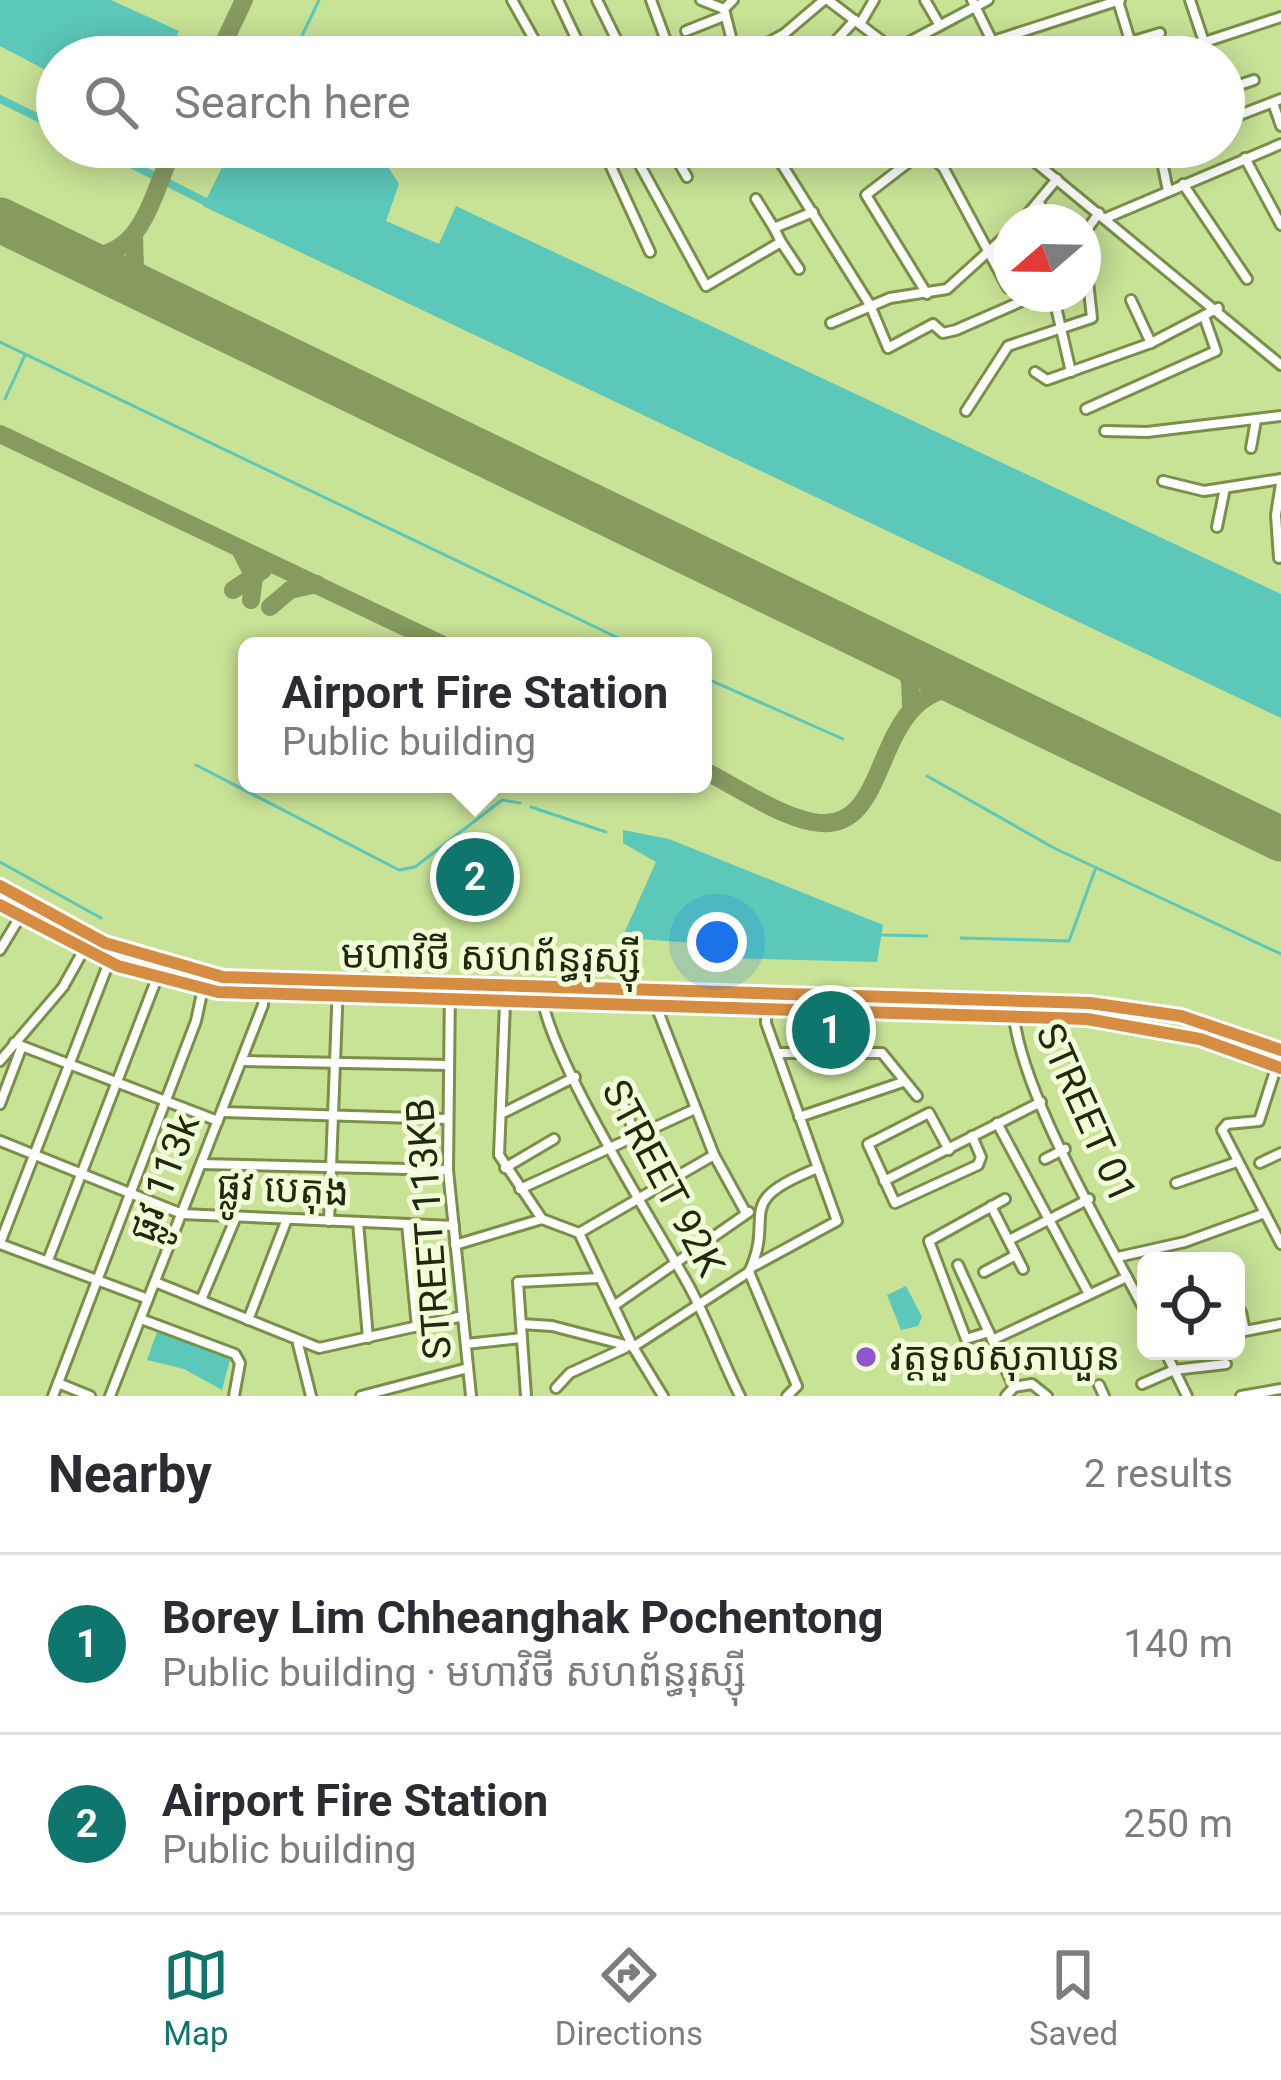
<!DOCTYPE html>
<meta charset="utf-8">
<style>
:root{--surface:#fff;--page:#f7f7f7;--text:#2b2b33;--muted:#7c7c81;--line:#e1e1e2;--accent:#0f766e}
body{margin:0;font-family:Roboto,"Noto Sans Khmer",sans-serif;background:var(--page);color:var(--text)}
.controls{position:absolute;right:36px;bottom:36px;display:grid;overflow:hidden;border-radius:18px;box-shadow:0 6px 30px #0003}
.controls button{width:108px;height:108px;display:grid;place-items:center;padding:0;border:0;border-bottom:3px solid var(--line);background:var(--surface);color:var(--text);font:60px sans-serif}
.compass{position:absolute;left:993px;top:204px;width:108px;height:108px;border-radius:50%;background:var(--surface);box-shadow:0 6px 30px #0003;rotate:250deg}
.you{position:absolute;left:717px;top:942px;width:42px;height:42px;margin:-30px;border:9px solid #fff;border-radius:50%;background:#1a73e8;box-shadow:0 0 0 18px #1a73e833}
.badge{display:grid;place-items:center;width:78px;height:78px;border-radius:50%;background:var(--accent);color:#fff;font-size:39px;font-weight:700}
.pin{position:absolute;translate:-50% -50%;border:6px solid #fff;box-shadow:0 3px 12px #0006}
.popup{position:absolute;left:238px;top:637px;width:474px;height:156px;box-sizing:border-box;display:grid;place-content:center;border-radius:18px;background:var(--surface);filter:drop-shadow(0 3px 9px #0005);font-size:39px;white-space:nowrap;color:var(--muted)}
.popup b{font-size:45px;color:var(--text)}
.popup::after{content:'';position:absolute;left:50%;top:100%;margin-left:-24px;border:24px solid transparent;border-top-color:var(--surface)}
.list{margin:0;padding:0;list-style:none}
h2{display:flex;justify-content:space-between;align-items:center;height:156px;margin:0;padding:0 48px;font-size:51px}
h2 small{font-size:39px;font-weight:400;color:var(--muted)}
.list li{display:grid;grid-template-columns:78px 1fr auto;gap:36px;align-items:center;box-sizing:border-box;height:180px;padding:0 48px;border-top:3px solid var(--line)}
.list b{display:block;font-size:45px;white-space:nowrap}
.list p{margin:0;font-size:39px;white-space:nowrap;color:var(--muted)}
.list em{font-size:39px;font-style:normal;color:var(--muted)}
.icon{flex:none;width:66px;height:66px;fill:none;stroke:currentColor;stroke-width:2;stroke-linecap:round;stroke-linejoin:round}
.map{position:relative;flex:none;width:1281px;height:1396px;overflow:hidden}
.search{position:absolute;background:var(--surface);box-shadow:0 6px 30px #0003;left:36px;right:36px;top:36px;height:132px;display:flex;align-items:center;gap:30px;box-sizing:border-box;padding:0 42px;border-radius:66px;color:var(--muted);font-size:45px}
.sheet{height:516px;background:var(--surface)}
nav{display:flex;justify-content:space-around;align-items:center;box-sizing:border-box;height:168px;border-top:3px solid var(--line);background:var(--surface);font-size:33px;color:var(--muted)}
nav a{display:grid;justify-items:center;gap:6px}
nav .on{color:var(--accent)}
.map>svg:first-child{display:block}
.water{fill:#5bc8b9}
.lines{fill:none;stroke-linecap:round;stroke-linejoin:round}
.stream{stroke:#5bc8b9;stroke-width:3}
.canal{stroke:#5bc8b9;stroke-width:8}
.taxiway{stroke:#879a60;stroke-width:18}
.runway{stroke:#879a60;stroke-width:45}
.minor-casing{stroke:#7a9048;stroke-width:14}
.highway-casing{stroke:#fff;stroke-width:18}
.minor{stroke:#fff;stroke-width:8}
.highway{stroke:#d68c41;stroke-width:12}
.poi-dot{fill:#9056cd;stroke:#f0fdd8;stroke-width:4.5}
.labels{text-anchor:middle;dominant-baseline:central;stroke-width:10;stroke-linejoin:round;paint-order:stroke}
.street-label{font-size:39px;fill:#20290b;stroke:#f0fdd8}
.poi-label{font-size:39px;fill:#20290b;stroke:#f0fdd8;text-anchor:start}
</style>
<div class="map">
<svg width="1281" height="1396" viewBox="0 0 1281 1396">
<rect width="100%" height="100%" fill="#c8e296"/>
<g class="water">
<path d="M0 0H111L179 31 167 57H57V76L0 46Z"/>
<path d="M232 147H375L399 184 386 221 439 244 456 206 1281 594V718L203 206Z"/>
<path d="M623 830 669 839 883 925 877 962 728 958 712 944 622 938 656 862 623 843Z"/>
<path d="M906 1286 922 1317 918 1326 901 1330 887 1295Z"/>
<path d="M157 1332 194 1340 230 1360 222 1390 184 1369 147 1360Z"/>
</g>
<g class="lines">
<g class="stream">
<path d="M298 44 319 0"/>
<path d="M0 342 635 646"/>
<path d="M5 399 25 355"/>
<path d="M703 677 843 739"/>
<path d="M196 765 399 870 415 867 502 800 520 803"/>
<path d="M927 776 1054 848 1281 954"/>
<path d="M531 807 606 832"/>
<path d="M0 862 101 918"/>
<path d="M881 935 927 936"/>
<path d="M961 938 1069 941 1095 870"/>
</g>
<g class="canal">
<path d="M0 99 57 127"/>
<path d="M97 147 204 201"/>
</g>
<g class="taxiway">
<path d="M217 57 244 0"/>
<path d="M134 237 135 267 155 295"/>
<path d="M78 257C144 260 150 198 174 147"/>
<path d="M0 434 445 646"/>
<path d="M240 549 254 577 251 600"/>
<path d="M233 590 263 570"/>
<path d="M270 607 290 590 317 584"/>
<path d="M897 654 910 680 911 705"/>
<path d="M703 770C737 787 777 815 813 822 897 838 866 686 966 687"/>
</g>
<path class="runway" d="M0 220 1281 839"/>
<g class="minor-casing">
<g id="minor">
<path d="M512 0 544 57"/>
<path d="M558 0 585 57"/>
<path d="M597 0 625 57"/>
<path d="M651 0 672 57"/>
<path d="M701 0 724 9"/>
<path d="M733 0 724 9 736 57"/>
<path d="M828 0 903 57"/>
<path d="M925 0 939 24"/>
<path d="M972 0 1000 57"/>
<path d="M1190 0 1209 57"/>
<path d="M1118 1 1135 57"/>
<path d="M860 24 874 0"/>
<path d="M686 31 724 16"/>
<path d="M993 41 1120 0"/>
<path d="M894 50 988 0"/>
<path d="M742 57 784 34 824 0"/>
<path d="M821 57 855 20"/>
<path d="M959 57 995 45"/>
<path d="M1081 57 1160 33"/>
<path d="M1159 57 1281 17"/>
<path d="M1224 90 1254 80"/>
<path d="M1273 103 1281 126"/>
<path d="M1224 104 1229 119"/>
<path d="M1224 121 1281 99"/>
<path d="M602 147 650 252"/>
<path d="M630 147 706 286 781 242 774 228"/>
<path d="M670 147 687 177"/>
<path d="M771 147 870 305 888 348 933 324 943 333 956 330 1038 294"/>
<path d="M917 147 943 167 1008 288"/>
<path d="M1017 147 1281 365"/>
<path d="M1159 147 1168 191"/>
<path d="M922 152 866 195 927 294"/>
<path d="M1245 158 1281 225"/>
<path d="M1183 184 1247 279"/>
<path d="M756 199 774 228 813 212"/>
<path d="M1040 204 1045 222"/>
<path d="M1106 218 1281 144"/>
<path d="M1021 222 1057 179"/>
<path d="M781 242 799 269"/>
<path d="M1053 294 1071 372"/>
<path d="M1131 300 1151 343"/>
<path d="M831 323 890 298 947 289 1011 231"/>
<path d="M1035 372 1047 380 1151 343 1218 308"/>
<path d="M1086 409 1216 351 1205 319"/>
<path d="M966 411 1008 346 1092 318 1083 235 1099 213"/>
<path d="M1105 431 1147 432 1281 416"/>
<path d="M1251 448 1256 420"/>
<path d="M1163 481 1204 491 1281 479"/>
<path d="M1217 527 1225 488"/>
<path d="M1279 558 1276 515 1281 483"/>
<path d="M0 950 29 902"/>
<path d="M450 986 448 1170 471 1396"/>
<path d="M541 988C542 1047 656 1226 689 1286 708 1321 722 1360 740 1396"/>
<path d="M1013 1000C1011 1078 1108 1239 1146 1313"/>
<path d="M505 1003 499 1155 542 1219"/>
<path d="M656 1006 714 1155 746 1213"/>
<path d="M14 1043 218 1121"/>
<path d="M777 1053H882L917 1096"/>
<path d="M0 1061 63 987 91 937"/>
<path d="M242 1061 449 1065"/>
<path d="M1276 1068 1259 1121 1227 1124 1222 1130 1281 1244"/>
<path d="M620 1096 635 1134"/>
<path d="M0 1104 22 1046"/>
<path d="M222 1112 448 1119"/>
<path d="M505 1112 575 1077"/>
<path d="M799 1117 903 1082"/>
<path d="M997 1123 1089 1294"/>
<path d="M0 1141 182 1214 454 1226"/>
<path d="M949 1150 929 1113 868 1144 895 1203 978 1165 981 1157 972 1136"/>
<path d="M1045 1159 1065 1149"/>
<path d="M1260 1163 1281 1153"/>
<path d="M201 1164 448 1170"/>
<path d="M505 1168 554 1139"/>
<path d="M884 1181 1041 1102"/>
<path d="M1176 1183 1237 1162"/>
<path d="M520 1189 695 1109"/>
<path d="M991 1206 1023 1269"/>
<path d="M329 1221 338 983"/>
<path d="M358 1222 368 1338"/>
<path d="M407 1224 417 1327"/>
<path d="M579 1233 714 1155"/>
<path d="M1009 1240 1089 1199"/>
<path d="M0 1243 109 962"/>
<path d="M0 1244 148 1299"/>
<path d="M455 1245 542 1219 579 1233 633 1347 663 1396"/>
<path d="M1118 1257 1185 1242 1265 1213"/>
<path d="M48 1260 157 978"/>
<path d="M958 1265 1014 1387"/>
<path d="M754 1266 837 1221 766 1023 767 994"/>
<path d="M749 1272 797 1386 787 1396"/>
<path d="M984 1272 1016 1255"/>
<path d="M155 1282 319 1348 463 1316"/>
<path d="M201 1300 236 1217"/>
<path d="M615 1305 749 1212"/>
<path d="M1241 1312 1245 1331 1281 1324"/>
<path d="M141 1319 235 1354 240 1363 234 1396"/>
<path d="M248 1320 287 1219"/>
<path d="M521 1324 552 1326 633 1347 749 1272C777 1213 729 1203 818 1168"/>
<path d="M989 1332 966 1339 929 1241 1005 1199"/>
<path d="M992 1340 1127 1277"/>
<path d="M298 1344 311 1396"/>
<path d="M466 1344 522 1338"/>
<path d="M1165 1351 1187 1396"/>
<path d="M58 1383 90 1396"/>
<path d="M1142 1384 1174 1370 1226 1364"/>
<path d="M1099 1385 1104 1396"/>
<path d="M556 1388 570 1373 625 1348"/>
<path d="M53 1396 196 1021 206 974"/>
<path d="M110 1396 263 1005 265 981"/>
<path d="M361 1396 468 1368"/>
<path d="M526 1396 518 1282 599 1278"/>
<path d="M1006 1396 1014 1387 1032 1384 1047 1396"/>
<path d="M1241 1396 1281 1389"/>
</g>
</g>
<g class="highway-casing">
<g id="highway">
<path d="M0 886 105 943 223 977 1090 1003 1181 1016 1281 1050"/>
<path d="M0 905 118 966 218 992 1087 1019 1200 1039 1281 1068"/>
</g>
</g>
<use href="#minor" class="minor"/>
<use href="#highway" class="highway"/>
</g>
<circle class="poi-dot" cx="866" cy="1357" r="12"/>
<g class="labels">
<g class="street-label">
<text transform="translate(491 957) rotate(1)">មហាវិថី សហព័ន្ធរុស្ស៊ី</text>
<text transform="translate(1086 1113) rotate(66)">STREET 01</text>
<text transform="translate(164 1178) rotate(-69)">ផ្លូវ 113k</text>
<text transform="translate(663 1178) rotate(62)">STREET 92K</text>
<text transform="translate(283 1189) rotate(3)">ផ្លូវ បេតុង</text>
<text transform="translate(429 1229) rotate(-94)">STREET 113KB</text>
</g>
<g class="poi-label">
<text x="890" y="1357">វត្តទួលសុភាឃួន</text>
</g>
</g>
</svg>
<div class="controls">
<button><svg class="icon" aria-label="locate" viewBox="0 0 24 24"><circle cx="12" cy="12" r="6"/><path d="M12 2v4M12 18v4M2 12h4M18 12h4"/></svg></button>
</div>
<svg class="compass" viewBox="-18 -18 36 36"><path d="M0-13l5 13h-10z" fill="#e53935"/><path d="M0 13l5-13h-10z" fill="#7c7c81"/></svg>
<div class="you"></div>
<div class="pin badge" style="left:831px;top:1030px">1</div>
<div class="pin badge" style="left:475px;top:877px">2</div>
<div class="popup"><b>Airport Fire Station</b>Public building</div>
<div class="search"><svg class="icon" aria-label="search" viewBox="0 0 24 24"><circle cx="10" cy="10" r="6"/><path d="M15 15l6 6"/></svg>Search here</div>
</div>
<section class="sheet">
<h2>Nearby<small>2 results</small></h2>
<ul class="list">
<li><span class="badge">1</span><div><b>Borey Lim Chheanghak Pochentong</b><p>Public building · មហាវិថី សហព័ន្ធរុស្ស៊ី</p></div><em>140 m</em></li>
<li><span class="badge">2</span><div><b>Airport Fire Station</b><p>Public building</p></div><em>250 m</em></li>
</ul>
</section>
<nav>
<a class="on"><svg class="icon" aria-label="map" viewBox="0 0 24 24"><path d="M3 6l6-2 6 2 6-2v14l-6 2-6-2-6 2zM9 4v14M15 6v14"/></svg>Map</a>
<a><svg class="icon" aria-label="directions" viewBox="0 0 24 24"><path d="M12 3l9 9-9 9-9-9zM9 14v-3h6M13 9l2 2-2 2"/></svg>Directions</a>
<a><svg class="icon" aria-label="saved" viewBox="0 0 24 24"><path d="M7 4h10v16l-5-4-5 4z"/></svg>Saved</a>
</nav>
